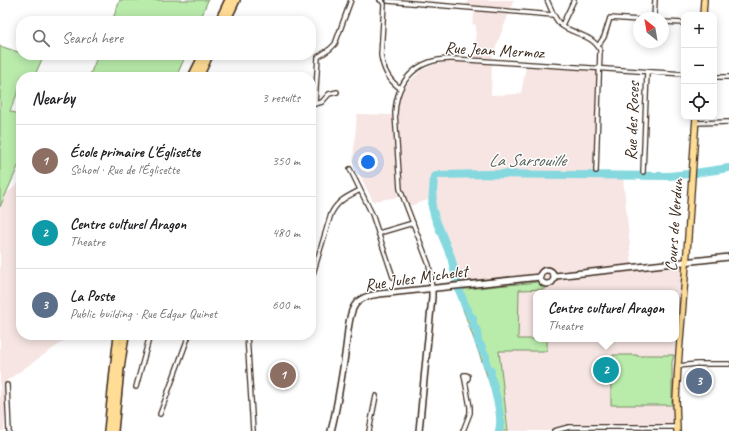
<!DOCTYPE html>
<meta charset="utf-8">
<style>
:root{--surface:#fff;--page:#f6f6f6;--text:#202124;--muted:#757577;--line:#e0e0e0;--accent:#3b2a1e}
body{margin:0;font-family:Caveat,sans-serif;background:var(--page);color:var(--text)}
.controls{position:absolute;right:12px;top:12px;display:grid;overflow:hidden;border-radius:8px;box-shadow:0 2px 10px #0003}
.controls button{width:36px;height:36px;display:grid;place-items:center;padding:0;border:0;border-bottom:1px solid var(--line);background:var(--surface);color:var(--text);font:20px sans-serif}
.compass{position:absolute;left:633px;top:12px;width:36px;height:36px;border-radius:50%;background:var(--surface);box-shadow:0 2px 10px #0003;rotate:329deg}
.you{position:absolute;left:368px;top:162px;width:14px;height:14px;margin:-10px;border:3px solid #fff;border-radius:50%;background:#1a73e8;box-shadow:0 0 0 6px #1a73e833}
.badge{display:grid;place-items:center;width:26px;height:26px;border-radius:50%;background:var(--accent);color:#fff;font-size:13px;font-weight:700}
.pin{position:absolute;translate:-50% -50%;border:2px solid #fff;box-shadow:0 1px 4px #0006}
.popup{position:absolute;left:533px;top:290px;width:146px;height:52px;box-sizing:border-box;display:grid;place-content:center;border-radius:8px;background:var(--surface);filter:drop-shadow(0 1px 3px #0005);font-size:13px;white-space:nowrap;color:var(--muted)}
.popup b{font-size:15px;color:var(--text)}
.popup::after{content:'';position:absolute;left:50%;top:100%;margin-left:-8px;border:8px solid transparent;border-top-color:var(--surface)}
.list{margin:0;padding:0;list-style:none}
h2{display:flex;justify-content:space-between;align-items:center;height:52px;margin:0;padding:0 16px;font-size:17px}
h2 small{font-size:13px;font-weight:400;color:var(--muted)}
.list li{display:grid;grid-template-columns:26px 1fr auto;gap:12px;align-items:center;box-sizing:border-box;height:72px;padding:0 16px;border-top:1px solid var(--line)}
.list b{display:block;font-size:15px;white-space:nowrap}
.list p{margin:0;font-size:13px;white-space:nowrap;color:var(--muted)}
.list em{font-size:13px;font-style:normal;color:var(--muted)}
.icon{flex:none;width:22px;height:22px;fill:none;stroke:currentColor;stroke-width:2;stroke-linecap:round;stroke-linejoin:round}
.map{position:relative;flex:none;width:729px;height:431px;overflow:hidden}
.search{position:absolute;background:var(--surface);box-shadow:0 2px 10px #0003;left:16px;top:16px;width:300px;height:44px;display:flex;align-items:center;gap:10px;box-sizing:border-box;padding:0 14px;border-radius:16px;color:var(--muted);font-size:15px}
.panel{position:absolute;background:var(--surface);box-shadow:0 2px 10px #0003;left:16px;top:72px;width:300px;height:268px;border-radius:16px}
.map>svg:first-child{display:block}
.built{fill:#f6e5e2;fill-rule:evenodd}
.green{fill:#b9ebab;stroke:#7a8a64}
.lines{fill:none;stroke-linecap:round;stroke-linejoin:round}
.river{stroke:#86d8df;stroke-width:8}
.minor-casing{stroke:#3b2a1e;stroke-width:6}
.secondary-casing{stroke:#3b2a1e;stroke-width:8}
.primary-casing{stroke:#3b2a1e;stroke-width:8}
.motorway-casing{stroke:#3b2a1e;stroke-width:10}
.minor{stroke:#fff;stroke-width:3.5}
.secondary{stroke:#fff;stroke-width:5}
.primary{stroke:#ffdd96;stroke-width:5.5}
.motorway{stroke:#ffdd96;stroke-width:7}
.labels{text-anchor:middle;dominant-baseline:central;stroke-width:3;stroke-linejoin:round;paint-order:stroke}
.street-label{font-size:17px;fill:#3b2a1e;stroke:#fff}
.water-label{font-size:18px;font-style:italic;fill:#525e58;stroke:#fff}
</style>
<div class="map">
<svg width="729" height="431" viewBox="0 0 729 431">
<rect width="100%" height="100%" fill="#fff"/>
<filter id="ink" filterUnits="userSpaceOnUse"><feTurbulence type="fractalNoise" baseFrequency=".025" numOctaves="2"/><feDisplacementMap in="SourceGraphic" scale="8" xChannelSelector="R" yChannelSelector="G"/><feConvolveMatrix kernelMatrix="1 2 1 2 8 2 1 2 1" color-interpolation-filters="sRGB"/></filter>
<g filter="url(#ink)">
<g class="built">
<path d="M468 0H514L492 57 491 95 521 94 526 67 602 70 598 178H623L632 267 686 262 673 362 676 424H572L547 431H499L500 429 498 409 484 367 456 290 453 261 436 222 431 199 409 206 405 196 373 201 353 162 357 114 392 115 399 106 401 96 405 87 411 80 422 70 436 64 475 55 476 25 472 24 475 11 467 4ZM536 293H676V339H536Z"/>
<path d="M21 181V335H69L68 338 6 381 4 431H0V210L6 194Z"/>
</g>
<g class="green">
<path d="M120 0H208L200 21H112Z"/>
<path d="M0 46 21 53V55H29L42 59 35 75 26 74 24 77H21V85L10 111 21 115V160L0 207Z"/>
<path d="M98 55H186L176 77H89Z"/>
<path d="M538 282 546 289 519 290 518 339H547V351H499L508 431H499L500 429 498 409 484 367 456 290Z"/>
<path d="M613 355H637V356H644V355H674L672 362V405H611V385H610V376H611V359H613Z"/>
</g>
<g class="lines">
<g class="river">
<path d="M457 282 451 257 435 218 432 207 434 177 438 175 489 174 667 176C688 175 708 171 729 168"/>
<path d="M459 290C461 294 464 302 465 306 469 309 468 311 469 315L473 318V326L477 330 478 342 482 347 481 349 486 356C486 364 485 364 491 371 490 377 491 377 493 383 496 398 503 416 499 431"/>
</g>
<g class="minor-casing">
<g id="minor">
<path d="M380 0 382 1 384 4 381 55C383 69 388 80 400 88"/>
<path d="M547 0C551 8 554 19 561 25 573 34 593 35 600 50L596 171"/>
<path d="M388 1 553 15"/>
<path d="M654 18 655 0"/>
<path d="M663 22 684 23"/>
<path d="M562 25 574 0"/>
<path d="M598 46 604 37 610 18 639 20"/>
<path d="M714 77H729"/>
<path d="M337 92 329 94 322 102 315 104 318 57 330 49 335 44 351 0"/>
<path d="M695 123 729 122"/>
<path d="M350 169 372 214 393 277"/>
<path d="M643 172 647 72"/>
<path d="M379 233 413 223"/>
<path d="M312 277 331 214C338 200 347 197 360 190"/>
<path d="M432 289 429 265 400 189 395 113C397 78 419 58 453 59L684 74"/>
<path d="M247 335 253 431"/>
<path d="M678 366 697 364H729"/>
<path d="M7 385 9 431"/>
<path d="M136 387 150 335"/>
<path d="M160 414 189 335"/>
<path d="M369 431 376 396"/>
<path d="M463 431 470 413V407L464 375H466L468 376V378L466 381"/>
<path d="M554 431 569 427H676"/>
</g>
</g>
<g class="secondary-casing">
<g id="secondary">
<circle cx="547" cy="277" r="7"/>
<path d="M555 276 729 257"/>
<path d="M331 431C334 420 336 409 338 398 341 381 344 364 346 347 348 334 348 315 355 305 360 297 371 295 379 294L540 277"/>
<path d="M419 431 432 297V289"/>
</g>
</g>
<g class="primary-casing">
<g id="primary">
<path d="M703 15 704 0"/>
<path d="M677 431 676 400 678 366 687 252 696 117"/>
</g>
</g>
<g class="motorway-casing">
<g id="motorway">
<path d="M219 21 229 0"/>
<path d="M226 21 236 0"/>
<path d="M192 77 203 55"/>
<path d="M199 77 209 55"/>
<path d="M108 431 114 371 118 335"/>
<path d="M114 431 120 369 125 335"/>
</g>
</g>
<use href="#minor" class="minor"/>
<use href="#secondary" class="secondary"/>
<use href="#primary" class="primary"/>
<use href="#motorway" class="motorway"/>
</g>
</g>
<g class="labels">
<g class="street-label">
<text transform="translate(494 50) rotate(3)">Rue Jean Mermoz</text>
<text transform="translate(632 121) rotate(-88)">Rue des Roses</text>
<text transform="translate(674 225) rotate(-86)">Cours de Verdun</text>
<text transform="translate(416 278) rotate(-8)">Rue Jules Michelet</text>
</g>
<g class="water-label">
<text x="527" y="160">La Sarsouille</text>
</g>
</g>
</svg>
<div class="controls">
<button>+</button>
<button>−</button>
<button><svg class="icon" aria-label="locate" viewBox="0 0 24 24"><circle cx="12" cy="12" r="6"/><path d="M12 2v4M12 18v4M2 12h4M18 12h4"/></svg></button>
</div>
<svg class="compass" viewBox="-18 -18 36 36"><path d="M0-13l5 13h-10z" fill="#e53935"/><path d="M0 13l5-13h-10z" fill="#757577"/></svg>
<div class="you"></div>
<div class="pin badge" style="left:283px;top:375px;background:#8d6e63">1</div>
<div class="pin badge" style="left:606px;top:370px;background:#0f9aa8">2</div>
<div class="popup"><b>Centre culturel Aragon</b>Theatre</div>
<div class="pin badge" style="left:699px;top:381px;background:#5c6f8a">3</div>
<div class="search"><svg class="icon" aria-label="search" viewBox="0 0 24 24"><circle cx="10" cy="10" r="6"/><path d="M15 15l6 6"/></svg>Search here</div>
<section class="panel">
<h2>Nearby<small>3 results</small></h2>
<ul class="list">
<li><span class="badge" style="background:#8d6e63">1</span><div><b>École primaire L'Églisette</b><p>School · Rue de l'Églisette</p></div><em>350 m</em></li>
<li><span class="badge" style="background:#0f9aa8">2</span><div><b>Centre culturel Aragon</b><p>Theatre</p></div><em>480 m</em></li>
<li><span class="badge" style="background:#5c6f8a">3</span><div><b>La Poste</b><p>Public building · Rue Edgar Quinet</p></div><em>600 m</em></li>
</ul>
</section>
</div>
